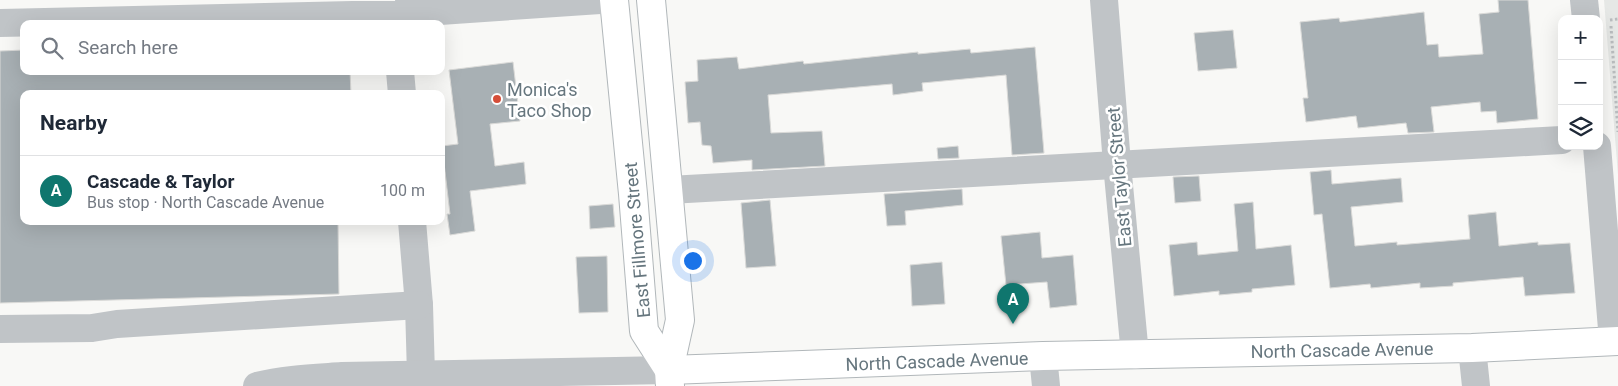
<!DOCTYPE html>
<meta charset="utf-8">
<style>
:root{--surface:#fff;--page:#f2f2f3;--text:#1f2937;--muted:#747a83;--line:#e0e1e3;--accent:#0f766e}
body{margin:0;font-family:Roboto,sans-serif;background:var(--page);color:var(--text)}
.controls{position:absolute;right:15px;top:15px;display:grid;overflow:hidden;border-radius:10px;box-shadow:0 5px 20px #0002}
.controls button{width:45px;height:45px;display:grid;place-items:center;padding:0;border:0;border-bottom:1px solid var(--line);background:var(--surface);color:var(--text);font:25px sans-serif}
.you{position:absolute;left:692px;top:260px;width:18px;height:18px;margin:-12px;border:4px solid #fff;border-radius:50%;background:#1a73e8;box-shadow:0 0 0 8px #1a73e833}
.badge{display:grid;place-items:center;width:32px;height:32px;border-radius:50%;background:var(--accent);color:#fff;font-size:16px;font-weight:700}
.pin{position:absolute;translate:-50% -41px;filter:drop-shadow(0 1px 2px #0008)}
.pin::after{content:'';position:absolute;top:26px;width:18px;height:15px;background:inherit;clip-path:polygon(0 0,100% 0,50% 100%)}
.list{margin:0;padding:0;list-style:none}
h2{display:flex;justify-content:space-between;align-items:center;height:65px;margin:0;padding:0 20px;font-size:21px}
h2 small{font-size:16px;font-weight:400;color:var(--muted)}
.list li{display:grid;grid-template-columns:32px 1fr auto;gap:15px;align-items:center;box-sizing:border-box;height:70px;padding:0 20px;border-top:1px solid var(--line)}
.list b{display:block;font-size:19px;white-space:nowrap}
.list p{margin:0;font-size:16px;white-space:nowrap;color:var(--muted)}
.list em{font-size:16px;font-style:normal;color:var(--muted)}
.icon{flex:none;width:28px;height:28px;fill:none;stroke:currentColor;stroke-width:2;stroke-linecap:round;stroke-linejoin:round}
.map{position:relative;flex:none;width:1618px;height:386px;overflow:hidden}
.search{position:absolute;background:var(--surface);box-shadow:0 5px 20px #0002;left:20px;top:20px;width:425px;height:55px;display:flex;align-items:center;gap:12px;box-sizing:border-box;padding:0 18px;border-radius:10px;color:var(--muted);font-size:19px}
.panel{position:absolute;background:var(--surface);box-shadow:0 5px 20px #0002;left:20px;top:90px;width:425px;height:135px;border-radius:10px}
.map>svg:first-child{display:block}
.built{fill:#e6e8e6}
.building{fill:#a8b0b4;stroke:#dadad8}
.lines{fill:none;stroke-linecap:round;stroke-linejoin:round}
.major-casing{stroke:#b1b7ba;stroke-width:30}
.path{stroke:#babdbf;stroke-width:3;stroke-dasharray:2.5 2.5;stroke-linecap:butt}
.minor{stroke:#c0c4c7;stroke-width:28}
.major{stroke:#fff;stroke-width:28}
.poi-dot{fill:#d54e39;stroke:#fff;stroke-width:2}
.labels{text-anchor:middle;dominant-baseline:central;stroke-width:5;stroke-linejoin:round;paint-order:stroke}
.poi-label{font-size:18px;fill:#66767e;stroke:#fff;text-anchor:start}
.street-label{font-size:18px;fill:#66767e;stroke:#fff}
</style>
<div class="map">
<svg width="1618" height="386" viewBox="0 0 1618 386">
<rect width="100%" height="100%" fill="#f8f8f6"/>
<path class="built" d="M1604 0H1618V175Z"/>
<g class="building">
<path d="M1498 0H1528L1538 119 1497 123 1496 111 1481 112 1480 102 1431 107 1434 132 1408 133 1406 123 1358 128 1356 116 1306 122 1303 98H1308L1300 22 1339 18 1340 22 1424 12 1427 45 1438 44 1439 57 1483 54 1479 14 1499 12Z"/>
<path d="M1233 30 1237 68 1198 71 1194 33Z"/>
<path d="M1035 47 1044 153 1012 155 1006 75 922 83 923 91 893 95 892 84 768 95 771 133 822 131 825 166 752 170V160L713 163 711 146 702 145 700 122 688 123 685 82 698 81 697 60 737 57 739 69 803 61 804 64 918 52V54L970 49 971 53Z"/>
<path d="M24 50V71H350L351 94H24V221H338L339 294 0 303V51Z"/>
<path d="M513 62 520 121 490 124 495 166 524 162 526 184 470 191 475 231 450 235 447 214H450L442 146 458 144 449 70Z"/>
<path d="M958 146 959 158 938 159 937 148Z"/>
<path d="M1331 170 1332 184 1401 178 1403 202 1351 207 1355 246 1397 242V245L1470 239 1468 215 1496 212 1499 246 1538 242V245L1570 243 1575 293 1525 296 1523 277 1453 283V286L1420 288V283L1371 288 1370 284 1330 288 1322 214 1314 215 1310 172Z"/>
<path d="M1199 176 1201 201 1175 203 1173 177Z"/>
<path d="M962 189 963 205 905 211 906 225 887 226 884 194Z"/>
<path d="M770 200 776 266 746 268 741 203Z"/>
<path d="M1253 202 1256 249 1291 245 1295 285 1252 289V292L1219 295V291L1174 296 1169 245 1197 242 1198 255 1238 251 1234 204Z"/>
<path d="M613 204 615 227 590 229 589 206Z"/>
<path d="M1040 232 1042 258 1073 255 1077 305 1050 308 1047 282 1006 285 1001 236Z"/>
<path d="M607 256 608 312 579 313 576 257Z"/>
<path d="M942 262 945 304 912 306 910 265Z"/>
</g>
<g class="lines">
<g class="major-casing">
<g id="major">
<path d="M614 0 633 194 644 331 669 370"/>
<path d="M651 0 680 320 669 370 670 386"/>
<path d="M669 370 1043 356 1472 348 1618 341"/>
</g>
</g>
<g class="path">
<path d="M1610 20 1618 19"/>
<path d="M1611 26 1618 132"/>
</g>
<g class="minor">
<path d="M1104 0 1117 164 1135 355"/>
<path d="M1584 0 1586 19"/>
<path d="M0 23 396 14 600 0"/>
<path d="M400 71 402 94"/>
<path d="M1597 146 1613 341"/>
<path d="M669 190 1562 140"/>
<path d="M412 221 419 305 421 375"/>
<path d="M0 329 92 328 117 324 419 305"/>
<path d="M1472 348 1476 386"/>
<path d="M1043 356 1046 386"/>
<path d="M257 386C284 379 314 378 342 376L669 370"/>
</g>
<use href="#major" class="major"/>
</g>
<circle class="poi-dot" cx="497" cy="99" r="5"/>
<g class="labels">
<g class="poi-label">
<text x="507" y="89">Monica's<tspan x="507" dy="21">Taco Shop</tspan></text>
</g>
<g class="street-label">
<text transform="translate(1119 177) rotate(-95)">East Taylor Street</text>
<text transform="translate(637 240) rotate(-95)">East Fillmore Street</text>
<text transform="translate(1342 350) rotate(-1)">North Cascade Avenue</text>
<text transform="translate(937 361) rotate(-2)">North Cascade Avenue</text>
</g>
</g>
</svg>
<div class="controls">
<button>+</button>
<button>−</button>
<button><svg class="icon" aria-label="layers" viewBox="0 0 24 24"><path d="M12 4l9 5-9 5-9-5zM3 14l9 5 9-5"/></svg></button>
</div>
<div class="you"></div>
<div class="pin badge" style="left:1013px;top:324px">A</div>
<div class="search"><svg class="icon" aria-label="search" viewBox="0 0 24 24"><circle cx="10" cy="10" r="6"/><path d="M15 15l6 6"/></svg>Search here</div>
<section class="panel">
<h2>Nearby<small></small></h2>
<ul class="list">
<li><span class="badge">A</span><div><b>Cascade &amp; Taylor</b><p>Bus stop · North Cascade Avenue</p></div><em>100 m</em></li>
</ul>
</section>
</div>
